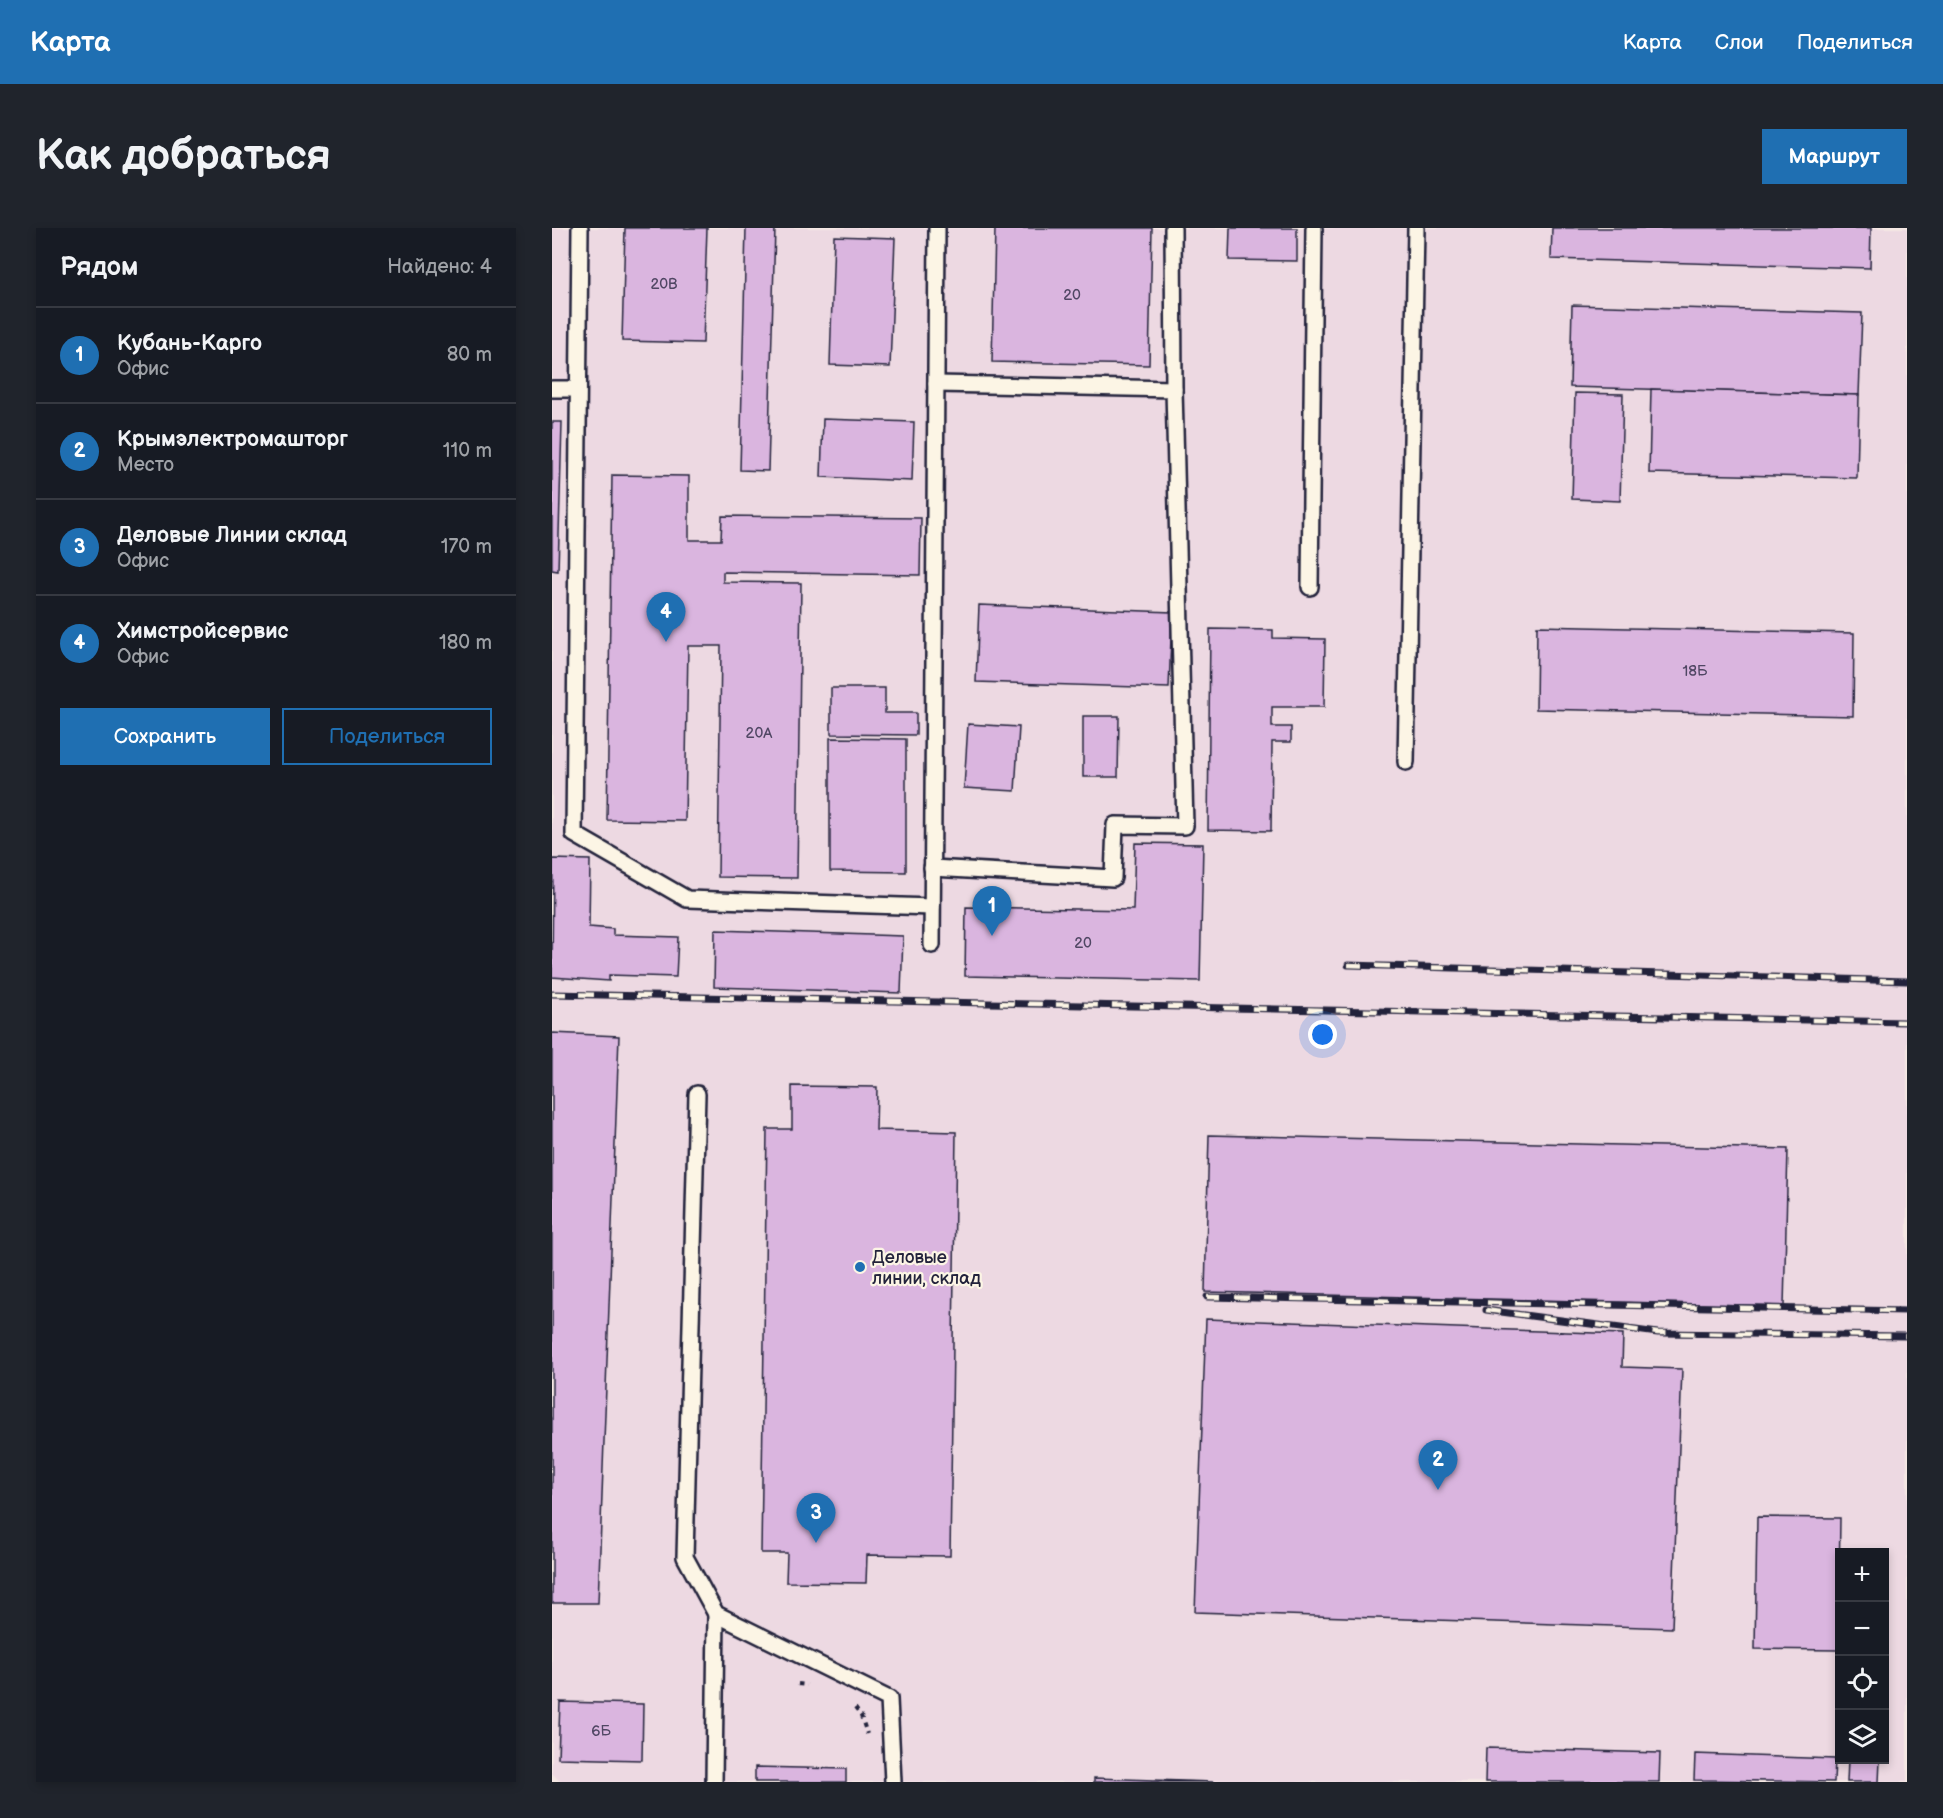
<!DOCTYPE html>
<html lang="ru">
<meta charset="utf-8">
<style>
:root{--surface:#171b24;--page:#20242c;--text:#f1f3f6;--muted:#9ea1a6;--line:#363941;--accent:#1f6fb2}
body{margin:0;font-family:"Balsamiq Sans",sans-serif;background:var(--page);color:var(--text)}
.controls{position:absolute;right:18px;bottom:18px;display:grid;overflow:hidden;border-radius:0px;box-shadow:0 3px 9px #0003}
.controls button{width:54px;height:54px;display:grid;place-items:center;padding:0;border:0;border-bottom:2px solid var(--line);background:var(--surface);color:var(--text);font:30px sans-serif}
.you{position:absolute;left:771px;top:807px;width:21px;height:21px;margin:-15px;border:4px solid #fff;border-radius:50%;background:#1a73e8;box-shadow:0 0 0 9px #1a73e833}
.badge{display:grid;place-items:center;width:39px;height:39px;border-radius:50%;background:var(--accent);color:#fff;font-size:20px;font-weight:700}
.pin{position:absolute;translate:-50% -50px;filter:drop-shadow(0 2px 3px #0008)}
.pin::after{content:'';position:absolute;top:32px;width:21px;height:18px;background:inherit;clip-path:polygon(0 0,100% 0,50% 100%)}
.list{margin:0;padding:0;list-style:none}
h2{display:flex;justify-content:space-between;align-items:center;height:78px;margin:0;padding:0 24px;font-size:26px}
h2 small{font-size:20px;font-weight:400;color:var(--muted)}
.list li{display:grid;grid-template-columns:39px 1fr auto;gap:18px;align-items:center;box-sizing:border-box;height:96px;padding:0 24px;border-top:2px solid var(--line)}
.list b{display:block;font-size:22px;white-space:nowrap}
.list p{margin:0;font-size:20px;white-space:nowrap;color:var(--muted)}
.list em{font-size:20px;font-style:normal;color:var(--muted)}
.actions{display:flex;gap:12px;padding:18px 24px}
.actions a{flex:1;padding:14px 0;border:2px solid var(--accent);border-radius:0px;text-align:center;font-size:21px;color:var(--accent)}
.actions .main{background:var(--accent);color:#fff}
.icon{flex:none;width:33px;height:33px;fill:none;stroke:currentColor;stroke-width:2;stroke-linecap:round;stroke-linejoin:round}
.map{position:relative;flex:none;width:1355px;height:1554px;overflow:hidden;border-radius:0px}
header{display:flex;align-items:center;gap:36px;box-sizing:border-box;height:84px;padding:0 30px;background:var(--accent);color:#fff}
header strong{font-size:28px}
nav{display:flex;gap:33px;margin-inline-start:auto;font-size:21px}
.intro{display:flex;align-items:center;justify-content:space-between;box-sizing:border-box;height:144px;padding:0 36px}
h1{margin:0;font-size:42px}
.button{padding:15px 27px;border-radius:0px;background:var(--accent);color:#fff;font-size:21px;font-weight:700}
main{display:flex;gap:36px;padding:0 36px}
aside{flex:1;background:var(--surface);border-radius:0px;box-shadow:0 3px 9px #0003}
.map>svg:first-child{display:block}
.built{fill:#edd9e2;fill-rule:evenodd}
.building{fill:#dab5df;stroke:#22223b;stroke-width:1.5}
.lines{fill:none;stroke-linecap:round;stroke-linejoin:round}
.lane-casing{stroke:#22223b;stroke-width:20}
.path{stroke:#22223b;stroke-width:4;stroke-dasharray:4.5 4.5;stroke-linecap:butt}
.lane{stroke:#fcf5e5;stroke-width:15}
.rail-casing{stroke:#22223b;stroke-width:7}
.rail{stroke:#fcf5e5;stroke-width:4.5;stroke-dasharray:14;stroke-linecap:butt}
.poi-dot{fill:#1f6fb2;stroke:#fcf5e5;stroke-width:2}
.labels{text-anchor:middle;dominant-baseline:central;stroke-width:4.5;stroke-linejoin:round;paint-order:stroke}
.number-label{font-size:15px;fill:#504764}
.poi-label{font-size:18px;fill:#22223b;stroke:#fcf5e5;text-anchor:start}
</style>
<header>
<strong>Карта</strong>
<nav><a>Карта</a><a>Слои</a><a>Поделиться</a></nav>
</header>
<div class="intro"><h1>Как добраться</h1><a class="button">Маршрут</a></div>
<main>
<aside>
<h2>Рядом<small>Найдено: 4</small></h2>
<ul class="list">
<li><span class="badge">1</span><div><b>Кубань-Карго</b><p>Офис</p></div><em>80 m</em></li>
<li><span class="badge">2</span><div><b>Крымэлектромашторг</b><p>Место</p></div><em>110 m</em></li>
<li><span class="badge">3</span><div><b>Деловые Линии склад</b><p>Офис</p></div><em>170 m</em></li>
<li><span class="badge">4</span><div><b>Химстройсервис</b><p>Офис</p></div><em>180 m</em></li>
</ul>
<div class="actions"><a class="main">Сохранить</a><a>Поделиться</a></div>
</aside>
<div class="map">
<svg width="1355" height="1554" viewBox="0 0 1355 1554">
<rect width="100%" height="100%" fill="#f5e8e4"/>
<filter id="ink" filterUnits="userSpaceOnUse"><feTurbulence type="fractalNoise" baseFrequency=".0167" numOctaves="2"/><feDisplacementMap in="SourceGraphic" scale="12" xChannelSelector="R" yChannelSelector="G"/><feConvolveMatrix kernelMatrix="1 2 1 2 8 2 1 2 1" color-interpolation-filters="sRGB"/></filter>
<g filter="url(#ink)">
<path class="built" d="M0 0H1355V1554H9L0 1545ZM1288 1324H1332V1532H1288Z"/>
<g class="building">
<path d="M73 0H155L151 115 70 113Z"/>
<path d="M194 0H223L216 243 188 242Z"/>
<path d="M443 0H600L597 137 440 134Z"/>
<path d="M678 0H745V33L677 32Z"/>
<path d="M1000 0H1319L1318 40 999 31Z"/>
<path d="M282 8 343 10 338 139 278 137Z"/>
<path d="M1020 77 1310 85 1307 167 1018 159Z"/>
<path d="M1099 161 1307 167 1305 250 1097 245Z"/>
<path d="M1023 165 1071 166 1068 273 1020 271Z"/>
<path d="M271 191 362 194 360 253 269 249Z"/>
<path d="M0 194H10L6 343 0 342Z"/>
<path d="M60 247 137 248V312H169L170 288 369 290 368 347 171 344V354L249 355 245 650 166 649 169 418H136L133 593 55 592Z"/>
<path d="M427 377 620 384 617 460 424 454Z"/>
<path d="M985 398 1302 405 1301 488 984 481Z"/>
<path d="M658 401 721 402V410L773 411 772 479H720V499H739V514H720L719 603 656 602Z"/>
<path d="M279 460H333V485H364V507L279 506Z"/>
<path d="M531 488H567L566 549H531Z"/>
<path d="M416 496 467 499 463 563 412 560Z"/>
<path d="M278 510 354 511V644L278 643Z"/>
<path d="M583 615 651 616 648 753 413 748 414 679 581 682Z"/>
<path d="M1 631 38 632 37 699 61 701V707L126 709 124 749 57 747V753L0 749Z"/>
<path d="M163 702 351 708 349 765 162 759Z"/>
<path d="M0 805 67 808 46 1375H0Z"/>
<path d="M240 858 325 859 324 902 404 904 398 1328 315 1327 314 1355 234 1354 235 1325H209L215 901H240Z"/>
<path d="M657 907 1236 921 1232 1078 653 1064Z"/>
<path d="M654 1091 1071 1106 1070 1139 1130 1141 1120 1400 643 1384Z"/>
<path d="M1205 1289 1288 1290 1286 1422 1203 1421Z"/>
<path d="M8 1474 91 1476 90 1532 6 1530Z"/>
<path d="M934 1520 1108 1525 1107 1554H933Z"/>
<path d="M1143 1526 1283 1531 1282 1554 1142 1552Z"/>
<path d="M1296 1532H1328L1327 1554H1295Z"/>
<path d="M203 1539 294 1541V1554H203Z"/>
<path d="M542 1550 662 1554H542Z"/>
</g>
<g class="lines">
<g class="lane-casing">
<g id="lane">
<path d="M28 0 22 606 135 671 380 679"/>
<path d="M384 156 622 161"/>
<path d="M0 161H26"/>
<path d="M758 359 762 0"/>
<path d="M854 534 864 0"/>
<path d="M380 640 561 650 563 597 633 598 622 161 621 0"/>
<path d="M380 717 385 0"/>
<path d="M145 866 133 1329 164 1386 337 1471 341 1554"/>
<path d="M162 1554 164 1386"/>
</g>
</g>
<g class="path">
<path d="M246 1456 255 1457"/>
<path d="M303 1480 309 1488 315 1506"/>
</g>
<use href="#lane" class="lane"/>
<g class="rail-casing">
<g id="rail">
<path d="M796 737 1355 753"/>
<path d="M0 766 1355 794"/>
<path d="M655 1069 1355 1083"/>
<path d="M934 1082 1106 1105 1355 1108"/>
</g>
</g>
<use href="#rail" class="rail"/>
</g>
</g>
<circle class="poi-dot" cx="308" cy="1039" r="6"/>
<g class="labels">
<g class="number-label">
<text x="112" y="56">20В</text>
<text x="520" y="67">20</text>
<text x="1143" y="443">18Б</text>
<text x="207" y="505">20А</text>
<text x="531" y="715">20</text>
<text x="49" y="1503">6Б</text>
</g>
<g class="poi-label">
<text x="320" y="1029">Деловые<tspan x="320" dy="21">линии, склад</tspan></text>
</g>
</g>
</svg>
<div class="controls">
<button>+</button>
<button>−</button>
<button><svg class="icon" aria-label="locate" viewBox="0 0 24 24"><circle cx="12" cy="12" r="6"/><path d="M12 2v4M12 18v4M2 12h4M18 12h4"/></svg></button>
<button><svg class="icon" aria-label="layers" viewBox="0 0 24 24"><path d="M12 4l9 5-9 5-9-5zM3 14l9 5 9-5"/></svg></button>
</div>
<div class="you"></div>
<div class="pin badge" style="left:440px;top:708px">1</div>
<div class="pin badge" style="left:886px;top:1262px">2</div>
<div class="pin badge" style="left:264px;top:1315px">3</div>
<div class="pin badge" style="left:114px;top:414px">4</div>
</div>
</main>
